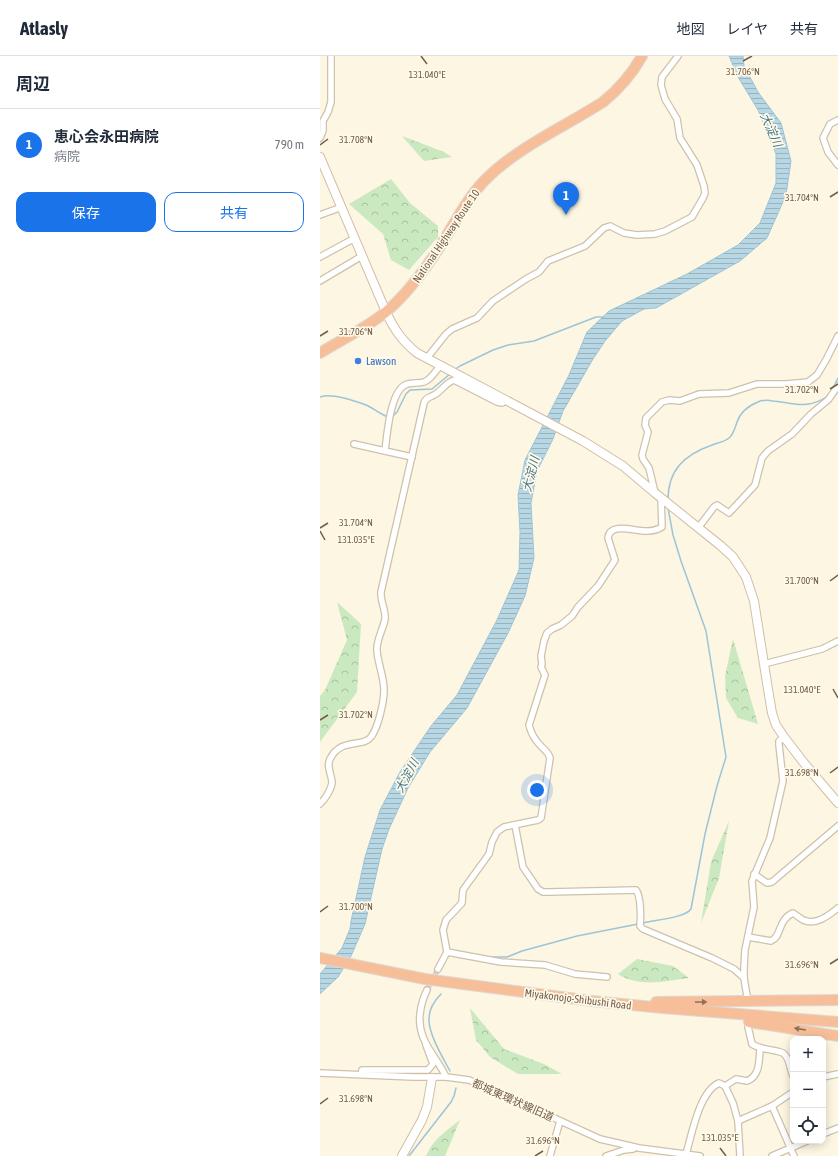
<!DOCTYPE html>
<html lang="ja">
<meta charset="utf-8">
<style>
:root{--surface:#fff;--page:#f2f2f3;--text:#1f2937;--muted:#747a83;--line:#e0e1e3;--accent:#1a73e8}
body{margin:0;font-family:"Asap Condensed","Noto Sans JP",sans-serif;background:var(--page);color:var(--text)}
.controls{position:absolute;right:12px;bottom:12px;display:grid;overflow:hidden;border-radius:8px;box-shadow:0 2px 10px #0003}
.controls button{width:36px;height:36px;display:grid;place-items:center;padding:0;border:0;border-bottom:1px solid var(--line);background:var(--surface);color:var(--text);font:20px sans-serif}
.you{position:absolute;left:217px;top:734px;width:14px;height:14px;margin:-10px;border:3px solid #fff;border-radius:50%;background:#1a73e8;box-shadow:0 0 0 6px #1a73e833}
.badge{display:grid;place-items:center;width:26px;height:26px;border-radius:50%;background:var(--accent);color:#fff;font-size:13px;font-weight:700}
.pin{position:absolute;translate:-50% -33px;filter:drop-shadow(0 1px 2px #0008)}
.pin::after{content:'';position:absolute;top:21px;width:14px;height:12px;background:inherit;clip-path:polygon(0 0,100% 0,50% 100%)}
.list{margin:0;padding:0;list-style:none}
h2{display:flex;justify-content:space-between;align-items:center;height:52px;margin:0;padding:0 16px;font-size:17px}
h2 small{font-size:13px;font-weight:400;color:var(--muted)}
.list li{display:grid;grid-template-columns:26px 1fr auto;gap:12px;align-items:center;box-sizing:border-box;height:72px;padding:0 16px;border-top:1px solid var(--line)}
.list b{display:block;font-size:15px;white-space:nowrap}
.list p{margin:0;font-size:13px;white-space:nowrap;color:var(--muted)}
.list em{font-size:13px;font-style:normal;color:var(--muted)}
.actions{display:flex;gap:8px;padding:12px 16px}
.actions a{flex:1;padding:9px 0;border:1px solid var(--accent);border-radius:12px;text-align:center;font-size:14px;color:var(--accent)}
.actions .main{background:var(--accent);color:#fff}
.icon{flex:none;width:22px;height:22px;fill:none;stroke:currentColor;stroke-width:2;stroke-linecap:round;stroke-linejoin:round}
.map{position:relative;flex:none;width:518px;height:1100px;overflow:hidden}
header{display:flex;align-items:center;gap:24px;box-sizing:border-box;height:56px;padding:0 20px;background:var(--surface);border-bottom:1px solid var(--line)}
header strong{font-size:19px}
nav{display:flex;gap:22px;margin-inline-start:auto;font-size:14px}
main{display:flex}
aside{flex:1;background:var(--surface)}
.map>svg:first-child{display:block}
.forest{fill:url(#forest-crowns)}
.water{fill:url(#water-rules);stroke:#9dc5d7}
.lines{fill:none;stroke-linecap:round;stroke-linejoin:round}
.stream{stroke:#9dc5d7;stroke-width:1.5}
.street-tunnel{stroke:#dad0bc;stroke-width:5.5;stroke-dasharray:5.5 3;stroke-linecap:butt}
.street-casing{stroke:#cfc1ac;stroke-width:8}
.secondary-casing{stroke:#d0bfa7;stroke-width:10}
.highway-casing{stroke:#ddd8d3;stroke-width:12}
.street{stroke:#fff;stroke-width:5.5}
.secondary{stroke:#fff;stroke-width:8}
.highway{stroke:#f6bf99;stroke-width:10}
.oneway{fill:#8d7159}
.ticks{fill:none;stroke:#735e49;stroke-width:1.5}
.shop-dot{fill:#3f7fe0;stroke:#fff9e8;stroke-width:1.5}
.labels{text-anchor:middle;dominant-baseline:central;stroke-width:3.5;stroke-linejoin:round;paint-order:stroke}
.street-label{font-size:11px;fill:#735e49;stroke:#fff9e8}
.shop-label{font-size:11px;fill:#366cbe;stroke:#fff9e8;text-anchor:start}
.water-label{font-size:12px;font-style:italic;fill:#45778e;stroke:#fff9e8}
.ticks-label{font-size:10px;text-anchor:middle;fill:#735e49;stroke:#fff9e8;stroke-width:3.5;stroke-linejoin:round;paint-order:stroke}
</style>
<header>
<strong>Atlasly</strong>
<nav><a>地図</a><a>レイヤ</a><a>共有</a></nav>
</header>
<main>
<aside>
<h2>周辺<small></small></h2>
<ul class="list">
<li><span class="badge">1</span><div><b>恵心会永田病院</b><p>病院</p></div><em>790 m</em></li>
</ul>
<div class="actions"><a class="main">保存</a><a>共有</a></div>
</aside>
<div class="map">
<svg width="518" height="1100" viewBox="0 0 518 1100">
<defs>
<pattern id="forest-crowns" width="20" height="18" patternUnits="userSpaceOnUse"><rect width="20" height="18" fill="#cbe9c1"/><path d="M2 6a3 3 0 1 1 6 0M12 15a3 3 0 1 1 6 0" fill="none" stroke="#a9c09f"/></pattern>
<pattern id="water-rules" width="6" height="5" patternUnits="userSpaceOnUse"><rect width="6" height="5" fill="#b7d7e5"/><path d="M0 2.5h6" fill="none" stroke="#99b2bc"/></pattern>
</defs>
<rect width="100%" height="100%" fill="#fcf6e2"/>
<g class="forest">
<path d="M82 80 124 96 132 101 104 105Z"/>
<path d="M71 123 90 147 118 170V181L89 214 71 204 63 178 29 148Z"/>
<path d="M17 546 41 568 37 636 0 686V640L5 634 27 584Z"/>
<path d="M413 583 438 668 418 662 406 642 405 620Z"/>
<path d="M409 765 399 822 381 867 391 806Z"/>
<path d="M317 903 353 910 369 922C346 925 319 932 298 918Z"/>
<path d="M150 952 184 993 224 1008 242 1018H198L170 1001 156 984Z"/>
<path d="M140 1064 125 1100H106C113 1083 126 1075 140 1064Z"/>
</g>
<path class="water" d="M409 0H423L424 10 438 36 461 67 471 105 466 139 447 182 420 205 336 252 324 253 302 265 285 285 273 303 243 355 233 383 217 415 211 447 214 502 205 540 188 577 147 652 110 696 88 732 69 773 62 793 45 868 31 900 18 921 0 938V918L22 892 30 873 31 865 45 801 60 754 80 716 111 670 137 639 177 564 199 514 200 476 198 439 205 404 249 319 267 276 289 255 367 218 418 189 440 167 456 127V98L438 54 418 21Z"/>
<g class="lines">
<g class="stream">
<path d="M134 314 140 310 173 294 188 289 214 285 276 261H284"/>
<path d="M512 334 518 322"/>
<path d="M0 341C10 337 35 345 46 349 53 352 60 358 68 361"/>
<path d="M72 361 77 356 86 338 90 334 112 333 130 318"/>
<path d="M348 444C348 414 364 399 392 389 397 387 404 386 409 382 413 379 415 372 417 366 420 357 428 350 438 346 442 344 448 344 453 345 476 347 487 354 508 340"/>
<path d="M323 867C334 864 365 862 371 853L385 778 397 730 406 701 386 575 361 505 353 479 348 452"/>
<path d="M172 901H187L202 895 257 880 318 868"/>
<path d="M121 938C115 944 109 953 109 963 108 977 123 1002 130 1015"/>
<path d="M89 1100 131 1046 134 1040 136 1032"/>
</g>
<path class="street-tunnel" d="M107 934 118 913"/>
<g class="street-casing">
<g id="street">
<path d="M518 64 510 68 503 82 508 96 518 109"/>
<path d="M0 82 3 75V65L8 56 11 46V0"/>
<path d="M0 159 22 151"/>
<path d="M0 201 35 182"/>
<path d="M0 225 42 200"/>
<path d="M107 302 126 278 132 273 157 262 173 245 206 223 219 216 228 205 265 190 284 172 290 170 304 177 317 179 335 178 345 175 372 161 383 142 385 137 384 130 377 109 360 82 357 63 345 43 341 29 342 21 358 0"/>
<path d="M34 388 65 395"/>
<path d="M92 401 65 395C67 379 70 337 85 329 91 326 98 328 104 326 111 324 116 314 121 309"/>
<path d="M335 437 329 412 323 403 322 399 328 376 325 369 326 362 342 346 349 344 360 345 379 338 409 337 437 328H466L488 326 497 319 506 304 518 280"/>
<path d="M378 472 394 451 397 449 409 457 435 429 442 402 448 395 472 378 491 358 508 344 518 330"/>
<path d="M444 608 502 593 518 585"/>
<path d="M0 748C5 743 11 734 12 727 12 719 6 711 10 703 21 681 43 692 51 681 58 672 64 646 64 634 64 621 58 608 57 595 56 584 63 574 65 563 66 554 60 545 61 536L104 347C106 341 109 342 114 339 122 335 125 327 134 324L177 346 182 347 186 344"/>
<path d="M195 769 203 811 218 833 223 836H229L316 834C321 840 321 862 320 870L323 873 392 902 414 913 424 922"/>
<path d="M434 818 447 827 452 826 518 770"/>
<path d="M428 881 451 885C462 881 457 864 473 857 476 859 480 862 483 864 496 870 509 859 518 852"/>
<path d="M127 896 181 906 225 909 255 918 287 921"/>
<path d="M118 913 127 896 123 874 126 864 142 847 143 834 169 798 172 786 177 776 184 771 218 764 221 762 230 702C228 695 224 694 220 689 215 684 211 677 209 669L225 619 221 611 222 608 221 600 224 585 227 577 232 573 241 569 252 560 258 551 278 530 295 504 288 482C290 465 316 476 327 475 332 475 337 474 342 471L341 442"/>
<path d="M107 934C103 942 101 949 100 958 97 985 116 999 126 1021"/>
<path d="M427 940 424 922V912L425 894 434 851 432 825 450 782 463 725 459 689V685L464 681"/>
<path d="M428 971 432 988C441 995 461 993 465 999 470 1004 470 1014 473 1020"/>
<path d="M0 1017 93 1021H126L149 1024 173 1034 280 1083 319 1092 380 1100"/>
<path d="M41 1018 42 1014H108L113 1008 106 989"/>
<path d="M503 1021 518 1018"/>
<path d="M452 1050 474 1100"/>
<path d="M418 1065 413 1047 405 1030 416 1023 427 1025C440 1020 439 1005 440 993"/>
<path d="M503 1078 518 1072"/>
<path d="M366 1098C372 1078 379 1036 399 1027L405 1030"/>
<path d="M230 1100 240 1065"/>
<path d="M286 1100 304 1094 313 1093"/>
<path d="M420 1100 418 1065 452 1050 473 1036"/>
<path d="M452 1100 487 1085"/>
</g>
</g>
<g class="secondary-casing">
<g id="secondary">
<path d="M0 101 66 256C74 273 82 285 97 297L263 385 303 410 335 437 401 490 413 501 426 521 434 545 447 627 452 657 456 669 464 681 484 707 518 747"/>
<path d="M82 1100 102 1064 107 1051 112 1022"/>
</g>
</g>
<g class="highway-casing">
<g id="highway">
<path d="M0 297C21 284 48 271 67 255 87 238 103 216 117 195 133 171 145 145 164 125 196 92 244 71 283 46 299 33 312 18 322 0"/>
<path d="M0 902 105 923 272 945 343 952 518 966"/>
<path d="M336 946 518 944"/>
<path d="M429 966 518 980"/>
</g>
</g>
<use href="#street" class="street"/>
<use href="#secondary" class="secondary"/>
<use href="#highway" class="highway"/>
</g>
<defs><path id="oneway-solid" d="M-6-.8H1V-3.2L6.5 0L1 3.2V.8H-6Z"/></defs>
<g class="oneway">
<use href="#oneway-solid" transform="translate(381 946)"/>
<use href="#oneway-solid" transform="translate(480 973) rotate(-171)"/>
</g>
<path class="ticks" d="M101 0 107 8M423 5 432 0M0 89 8 83M510 141 518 136M0 280 8 275M510 333 518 328M0 472 8 467M0 475 5 484M510 525 518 519M513 633 518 642M0 664 8 659M510 717 518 711M0 856 8 850M510 908 518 903M0 1048 8 1042M400 1092 406 1100M215 1100 223 1095"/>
<circle class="shop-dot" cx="38" cy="305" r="4"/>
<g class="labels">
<g class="street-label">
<text transform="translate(126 180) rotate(-56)">National Highway Route 10</text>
<text transform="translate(258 943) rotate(7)">Miyakonojo-Shibushi Road</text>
<text transform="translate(193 1044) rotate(24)">都城東環状線旧道</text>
</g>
<g class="shop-label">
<text x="46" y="305">Lawson</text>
</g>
<g class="water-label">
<text transform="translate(451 74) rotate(66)">大淀川</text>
<text transform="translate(211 418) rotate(-76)">大淀川</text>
<text transform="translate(87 720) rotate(-62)">大淀川</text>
</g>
</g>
<g class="ticks-label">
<text x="423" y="19">31.706°N</text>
<text x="107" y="22">131.040°E</text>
<text x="36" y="87">31.708°N</text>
<text x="482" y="145">31.704°N</text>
<text x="36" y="279">31.706°N</text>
<text x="482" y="337">31.702°N</text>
<text x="36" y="470">31.704°N</text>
<text x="36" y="487">131.035°E</text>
<text x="482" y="528">31.700°N</text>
<text x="482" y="637">131.040°E</text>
<text x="36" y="662">31.702°N</text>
<text x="482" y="720">31.698°N</text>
<text x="36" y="854">31.700°N</text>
<text x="482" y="912">31.696°N</text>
<text x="36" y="1046">31.698°N</text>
<text x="400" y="1085">131.035°E</text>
<text x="223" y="1088">31.696°N</text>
</g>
</svg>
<div class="controls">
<button>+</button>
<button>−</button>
<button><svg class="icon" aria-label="locate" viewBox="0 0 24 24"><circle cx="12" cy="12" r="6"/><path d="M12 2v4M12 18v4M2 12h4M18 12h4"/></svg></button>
</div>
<div class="you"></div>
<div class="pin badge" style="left:246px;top:159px">1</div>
</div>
</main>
